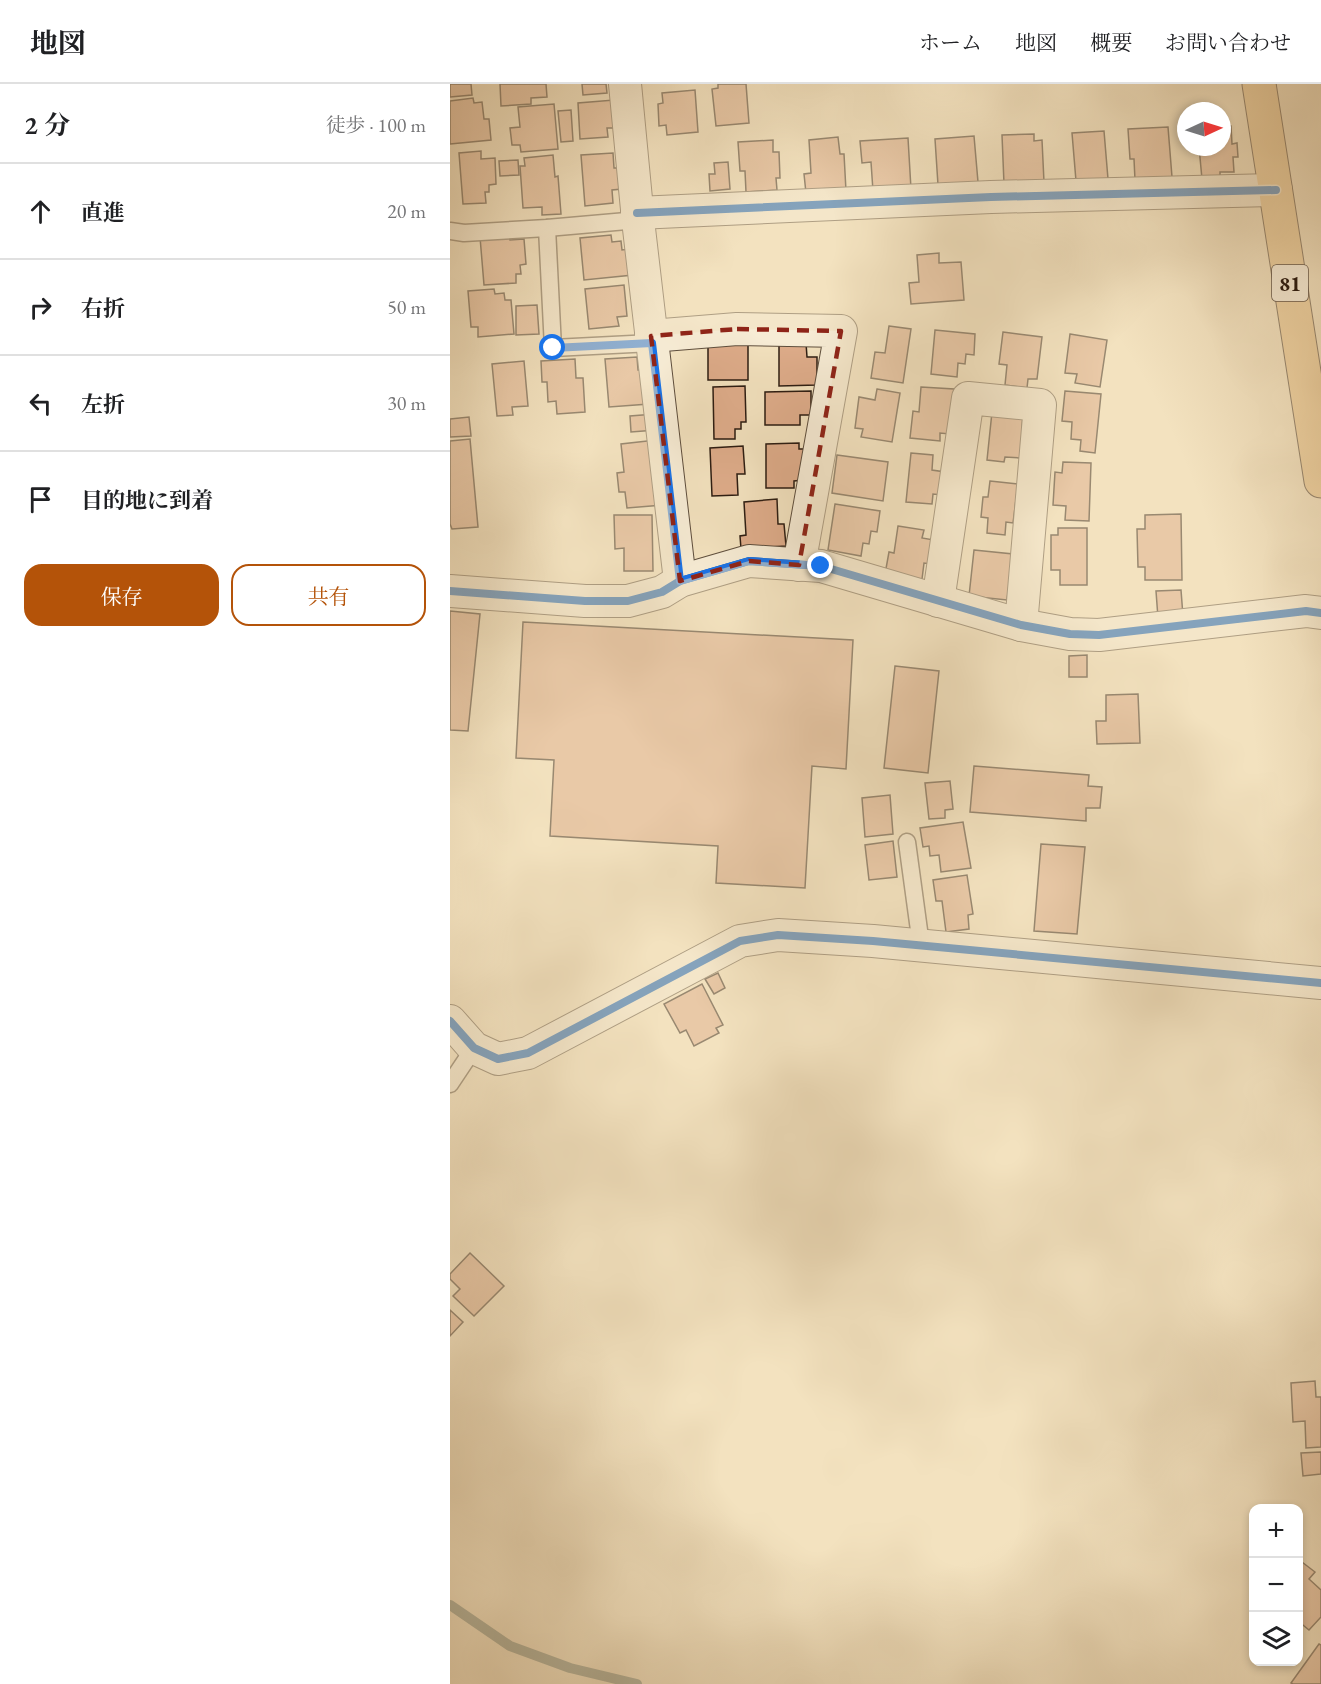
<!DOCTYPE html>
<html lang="ja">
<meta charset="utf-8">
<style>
:root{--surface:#fff;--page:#f2f2f2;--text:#202124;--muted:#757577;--line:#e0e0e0;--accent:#b45309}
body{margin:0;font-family:"EB Garamond","Noto Serif JP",serif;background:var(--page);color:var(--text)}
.controls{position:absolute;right:18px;bottom:18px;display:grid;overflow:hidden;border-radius:12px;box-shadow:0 3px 9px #0003}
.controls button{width:54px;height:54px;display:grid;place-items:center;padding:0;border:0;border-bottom:2px solid var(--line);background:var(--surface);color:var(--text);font:30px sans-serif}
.compass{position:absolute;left:727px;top:18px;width:54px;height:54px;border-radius:50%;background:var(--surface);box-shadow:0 3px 9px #0003;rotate:86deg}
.stop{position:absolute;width:18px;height:18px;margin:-14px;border:4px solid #1a73e8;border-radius:50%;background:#fff}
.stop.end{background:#1a73e8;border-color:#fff;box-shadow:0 2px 6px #0008}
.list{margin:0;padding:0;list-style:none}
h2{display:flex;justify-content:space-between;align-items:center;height:78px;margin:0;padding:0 24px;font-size:26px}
h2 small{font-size:20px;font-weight:400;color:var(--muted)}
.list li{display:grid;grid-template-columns:39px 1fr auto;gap:18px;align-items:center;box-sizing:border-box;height:96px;padding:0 24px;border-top:2px solid var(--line)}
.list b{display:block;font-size:22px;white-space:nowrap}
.list em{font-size:20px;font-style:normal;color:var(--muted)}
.actions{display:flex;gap:12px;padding:18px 24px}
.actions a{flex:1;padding:14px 0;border:2px solid var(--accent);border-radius:18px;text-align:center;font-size:21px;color:var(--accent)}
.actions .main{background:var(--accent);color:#fff}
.icon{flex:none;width:33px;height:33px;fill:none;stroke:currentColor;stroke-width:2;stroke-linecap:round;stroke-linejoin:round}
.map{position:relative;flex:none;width:871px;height:1600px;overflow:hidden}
header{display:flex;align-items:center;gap:36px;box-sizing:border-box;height:84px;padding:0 30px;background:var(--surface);border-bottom:2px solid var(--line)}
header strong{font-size:28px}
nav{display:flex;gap:33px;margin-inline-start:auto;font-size:21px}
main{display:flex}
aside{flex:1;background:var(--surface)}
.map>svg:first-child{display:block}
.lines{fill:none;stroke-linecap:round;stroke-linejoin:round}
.stream{stroke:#6f7e71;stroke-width:10}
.building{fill:#deac8a;stroke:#2d1d12;stroke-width:1.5}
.service-casing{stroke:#5e4e3d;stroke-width:19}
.minor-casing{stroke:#5e4e3d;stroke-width:34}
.primary-casing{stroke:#2d1d12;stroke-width:35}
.service{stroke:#f7ecd5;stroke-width:16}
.minor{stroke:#f7ecd5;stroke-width:32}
.primary{stroke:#eac180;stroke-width:33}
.cycleway-casing{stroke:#f7ecd5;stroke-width:11}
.cycleway{stroke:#0057b8;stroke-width:8}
.route{stroke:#1a73e8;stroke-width:8}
.marked{fill:none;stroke:#8f2418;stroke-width:4.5;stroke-dasharray:12 8;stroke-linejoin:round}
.labels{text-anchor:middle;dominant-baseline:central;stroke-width:4.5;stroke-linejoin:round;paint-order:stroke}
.shield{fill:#f7ecd5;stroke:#6a5b4c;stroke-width:1.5}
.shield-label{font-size:21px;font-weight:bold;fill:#2d1d12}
</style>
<header>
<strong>地図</strong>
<nav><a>ホーム</a><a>地図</a><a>概要</a><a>お問い合わせ</a></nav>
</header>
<main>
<aside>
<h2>2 分<small>徒歩 · 100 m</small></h2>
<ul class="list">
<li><svg class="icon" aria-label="ahead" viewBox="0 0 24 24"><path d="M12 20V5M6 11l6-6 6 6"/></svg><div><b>直進</b></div><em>20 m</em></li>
<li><svg class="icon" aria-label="right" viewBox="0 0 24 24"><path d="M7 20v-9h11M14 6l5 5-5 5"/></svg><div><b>右折</b></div><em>50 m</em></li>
<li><svg class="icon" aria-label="left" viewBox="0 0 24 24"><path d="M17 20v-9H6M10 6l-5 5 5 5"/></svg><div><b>左折</b></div><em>30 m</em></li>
<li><svg class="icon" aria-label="arrive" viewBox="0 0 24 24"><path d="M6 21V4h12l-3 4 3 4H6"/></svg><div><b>目的地に到着</b></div></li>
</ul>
<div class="actions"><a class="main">保存</a><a>共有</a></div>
</aside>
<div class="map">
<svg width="871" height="1600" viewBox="0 0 871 1600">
<rect width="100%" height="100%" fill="#f3e2bf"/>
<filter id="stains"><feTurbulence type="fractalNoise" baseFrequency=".00333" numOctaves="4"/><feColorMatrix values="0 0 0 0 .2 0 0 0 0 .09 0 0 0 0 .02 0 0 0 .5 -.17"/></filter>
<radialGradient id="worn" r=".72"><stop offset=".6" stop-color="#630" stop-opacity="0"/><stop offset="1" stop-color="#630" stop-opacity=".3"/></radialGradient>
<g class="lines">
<path class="stream" d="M0 1521 60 1562 120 1584 187 1600"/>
</g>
<g class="building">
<path d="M0 0H21L22 11 0 13Z"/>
<path d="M50 0H96L97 13 81 14V20L51 22Z"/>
<path d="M132 0H156L157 9 133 11Z"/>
<path d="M268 0H296L299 39 266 42 262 5 268 4Z"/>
<path d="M245 6 248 48 217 51 216 41 209 42 208 20 213 19 212 9Z"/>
<path d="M23 14 24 19 32 18 34 35H39L41 56 0 60V17Z"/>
<path d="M164 16 166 44H157L158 53 130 55 128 19Z"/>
<path d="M104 20 108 65 71 68 70 61H62L60 44 70 43 68 23Z"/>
<path d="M121 26 123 57 111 58 108 27Z"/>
<path d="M781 42 782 60 787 59 788 73H783L784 88H770V93L752 95 749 63H772V43Z"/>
<path d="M718 43 722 93 685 96 684 75H680L678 45Z"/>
<path d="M654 47 658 95 626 97 622 49Z"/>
<path d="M584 50V57L592 56 594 98 554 100 552 51Z"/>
<path d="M524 52 528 98 488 101 485 55Z"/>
<path d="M388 53 390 70H394L396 107 356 109 354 90 361 89 359 56Z"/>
<path d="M458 54 461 105 423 107 421 78 412 79 410 57Z"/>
<path d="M323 56V68H329L330 94H326L327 106 296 108 295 87H290L288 58Z"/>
<path d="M31 67V75L45 74 46 100 39 101V108H35L36 119 13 120 9 69Z"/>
<path d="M163 69 164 84H170L172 105 162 106 163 119 135 122 131 71Z"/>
<path d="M103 71 105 93 108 92 111 130 92 131V123L73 124 70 82H75L74 74Z"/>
<path d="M68 76 69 91 50 92 49 77Z"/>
<path d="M278 78 280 105 260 107 259 90H265L264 79Z"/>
<path d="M59 151 60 156 74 155 76 180 70 181 71 190H66V199L34 201 30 153Z"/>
<path d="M161 151 162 158 171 157 172 166 180 165 183 191 134 196 130 154Z"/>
<path d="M489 169V179L511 178 514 216 461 220 459 199 469 198 467 171Z"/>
<path d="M174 201 177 232 167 233 169 242 139 245 135 205Z"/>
<path d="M44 205 45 210 54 209 55 216H61L64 250 28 253V243H21L18 207Z"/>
<path d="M87 221 89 250 66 251V222Z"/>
<path d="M439 242 461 245 453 299 421 294 425 268 435 269Z"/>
<path d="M485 246 525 250 524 271 516 270 515 280 508 279 507 293 481 290Z"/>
<path d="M553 248 592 253 587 295H578L577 304 555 301 557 281 549 280Z"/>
<path d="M620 250 657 256 650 303 625 299 627 290 615 289Z"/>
<path d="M258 257 298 258V296H258Z"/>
<path d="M329 259H356L357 273H367V301L329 302Z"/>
<path d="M187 273 188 286H197L199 320 159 323 155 275Z"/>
<path d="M125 275 126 294H133L135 328 107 330 106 317 98 318 97 298H92L91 277Z"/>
<path d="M74 277 78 322 62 323 63 331 47 332 42 280Z"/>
<path d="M295 302 296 338H291V345H285V355H264L263 303Z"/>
<path d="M471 303 504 305 500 350 490 349V357L460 354 463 327 469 328Z"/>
<path d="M427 305 450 309 442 358 411 353 413 345 405 344 409 313 425 316Z"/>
<path d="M361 307V331H350V341H315V308Z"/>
<path d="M615 307 651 310 645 369 630 367 631 356 621 355 622 338 612 337Z"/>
<path d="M542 328 573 331 572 346H580L570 374 555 373 554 378 537 376Z"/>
<path d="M205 330 206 346 181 348 180 332Z"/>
<path d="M19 333 21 352 0 353V335Z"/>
<path d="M20 355 28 443 2 445 0 440V357Z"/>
<path d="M206 356 213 421 177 424 175 408H169L167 389 174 388 171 360Z"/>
<path d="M349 359V365H354V396L344 397V404H316V360Z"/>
<path d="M293 362 295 390H287L288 411 262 412 260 364Z"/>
<path d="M461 369 483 371 482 386 495 388 492 411 483 410 482 420 456 418Z"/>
<path d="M387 371 438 378 433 417 382 409Z"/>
<path d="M613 378 641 379 639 437 615 436 616 422 603 421 605 388 612 389Z"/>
<path d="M540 397 568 400 563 439 556 438 555 451 537 449 538 434 531 433 533 413H538Z"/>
<path d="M327 415 328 440H334L336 462 291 465 290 452 296 451 294 418Z"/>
<path d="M385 420 430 427 427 448 421 447 419 460 413 459 411 472 378 466Z"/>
<path d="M731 430 732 496H695V483H688L687 445H695V431Z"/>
<path d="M164 431H202L203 487H174V464L165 465Z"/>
<path d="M448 442 474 446 472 454 484 456 481 480 474 479 472 495 435 490 439 468 444 469Z"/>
<path d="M608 444H637V501H610V486H601V451H608Z"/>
<path d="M524 466 563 470 557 516 519 512Z"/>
<path d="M731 506 733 532 708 534 706 507Z"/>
<path d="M0 527 30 530 18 647 0 646Z"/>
<path d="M73 538 403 556 396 685 362 682 355 804 266 799 268 762 100 752 104 676 66 674Z"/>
<path d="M637 571V593H619V572Z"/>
<path d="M445 582 489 587 478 689 434 684Z"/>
<path d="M688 610 690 659 647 660 646 637H656V611Z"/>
<path d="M524 682 639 691 638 702 652 703 650 724H636V737L520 728Z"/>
<path d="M500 697 503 725 495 726V734L479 735 475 699Z"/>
<path d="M440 711 443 750 415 753 412 714Z"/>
<path d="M513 738 521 784 491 788 489 771 480 772 479 762 473 763 470 744Z"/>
<path d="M443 757 447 793 419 796 415 761Z"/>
<path d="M591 760 635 763 627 850 584 847Z"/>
<path d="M517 791 523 830 518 831 519 845 496 848 492 817H486L483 796Z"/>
<path d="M268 889 275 904 264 910 255 895Z"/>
<path d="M252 900 273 941 266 944 269 949 244 962 236 946 230 949 214 920Z"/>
<path d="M20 1169 54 1202 24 1232 3 1212 10 1205 0 1195V1190Z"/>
<path d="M0 1226 13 1238 0 1252Z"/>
<path d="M865 1297 866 1313H871V1363L856 1364 855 1337 843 1338 841 1299Z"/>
<path d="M871 1368V1390L853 1392 851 1369Z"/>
<path d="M848 1475 865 1488 859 1495 871 1506V1533L859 1546 848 1537Z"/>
<path d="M869 1560 871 1561V1600H843L841 1599Z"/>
</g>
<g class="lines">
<g class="service-casing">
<g id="service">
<path d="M97 144 103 264 202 259"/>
<path d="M0 147 14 149 97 144 188 136"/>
<path d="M457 758 471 861"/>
<path d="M0 1000 24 964"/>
</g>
</g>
<g class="minor-casing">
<g id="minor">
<path d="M175 0 188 136 230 497"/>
<path d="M187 129 541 113 826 106"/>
<path d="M201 252 287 245 391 247 349 481"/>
<path d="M0 507 135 517H178L212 508 230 497 299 477 371 482 571 541 620 550 649 551 856 527 871 529"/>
<path d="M488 517 518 314 590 321 571 541"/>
<path d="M0 937 24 964 48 975 78 969 290 857 328 851 423 857 871 899"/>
</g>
</g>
<g class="primary-casing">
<path id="primary" d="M809 0 871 397"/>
</g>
<use href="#service" class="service"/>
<use href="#minor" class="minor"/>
<use href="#primary" class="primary"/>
<g class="cycleway-casing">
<g id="cycleway">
<path d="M187 129 541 113 826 106"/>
<path d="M0 507 135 517H178L212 508 230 497 299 477 371 482 571 541 620 550 649 551 856 527 871 529"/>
<path d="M0 937 24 964 48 975 78 969 290 857 328 851 423 857 871 899"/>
</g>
</g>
<use href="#cycleway" class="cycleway"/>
</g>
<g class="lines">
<path class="route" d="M103 264 202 259 230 497 299 477 371 482"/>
</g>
<path d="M0 0H871V1600H0ZM287 245 391 247 349 481 299 477 230 497 201 252Z" fill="#f3e2bf" fill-opacity=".55" fill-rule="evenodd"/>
<path class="marked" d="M287 245 391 247 349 481 299 477 230 497 201 252Z"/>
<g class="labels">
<rect class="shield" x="822" y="181" width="36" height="36" rx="4.5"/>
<g class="shield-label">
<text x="840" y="199">81</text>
</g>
</g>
<rect width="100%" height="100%" filter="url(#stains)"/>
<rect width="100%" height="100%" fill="url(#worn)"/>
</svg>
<div class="controls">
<button>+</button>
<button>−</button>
<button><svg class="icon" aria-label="layers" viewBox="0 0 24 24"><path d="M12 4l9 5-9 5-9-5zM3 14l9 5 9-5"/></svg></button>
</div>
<svg class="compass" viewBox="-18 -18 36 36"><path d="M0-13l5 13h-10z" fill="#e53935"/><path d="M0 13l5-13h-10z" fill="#757577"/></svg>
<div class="stop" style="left:103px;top:264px"></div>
<div class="stop end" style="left:371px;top:482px"></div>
</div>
</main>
